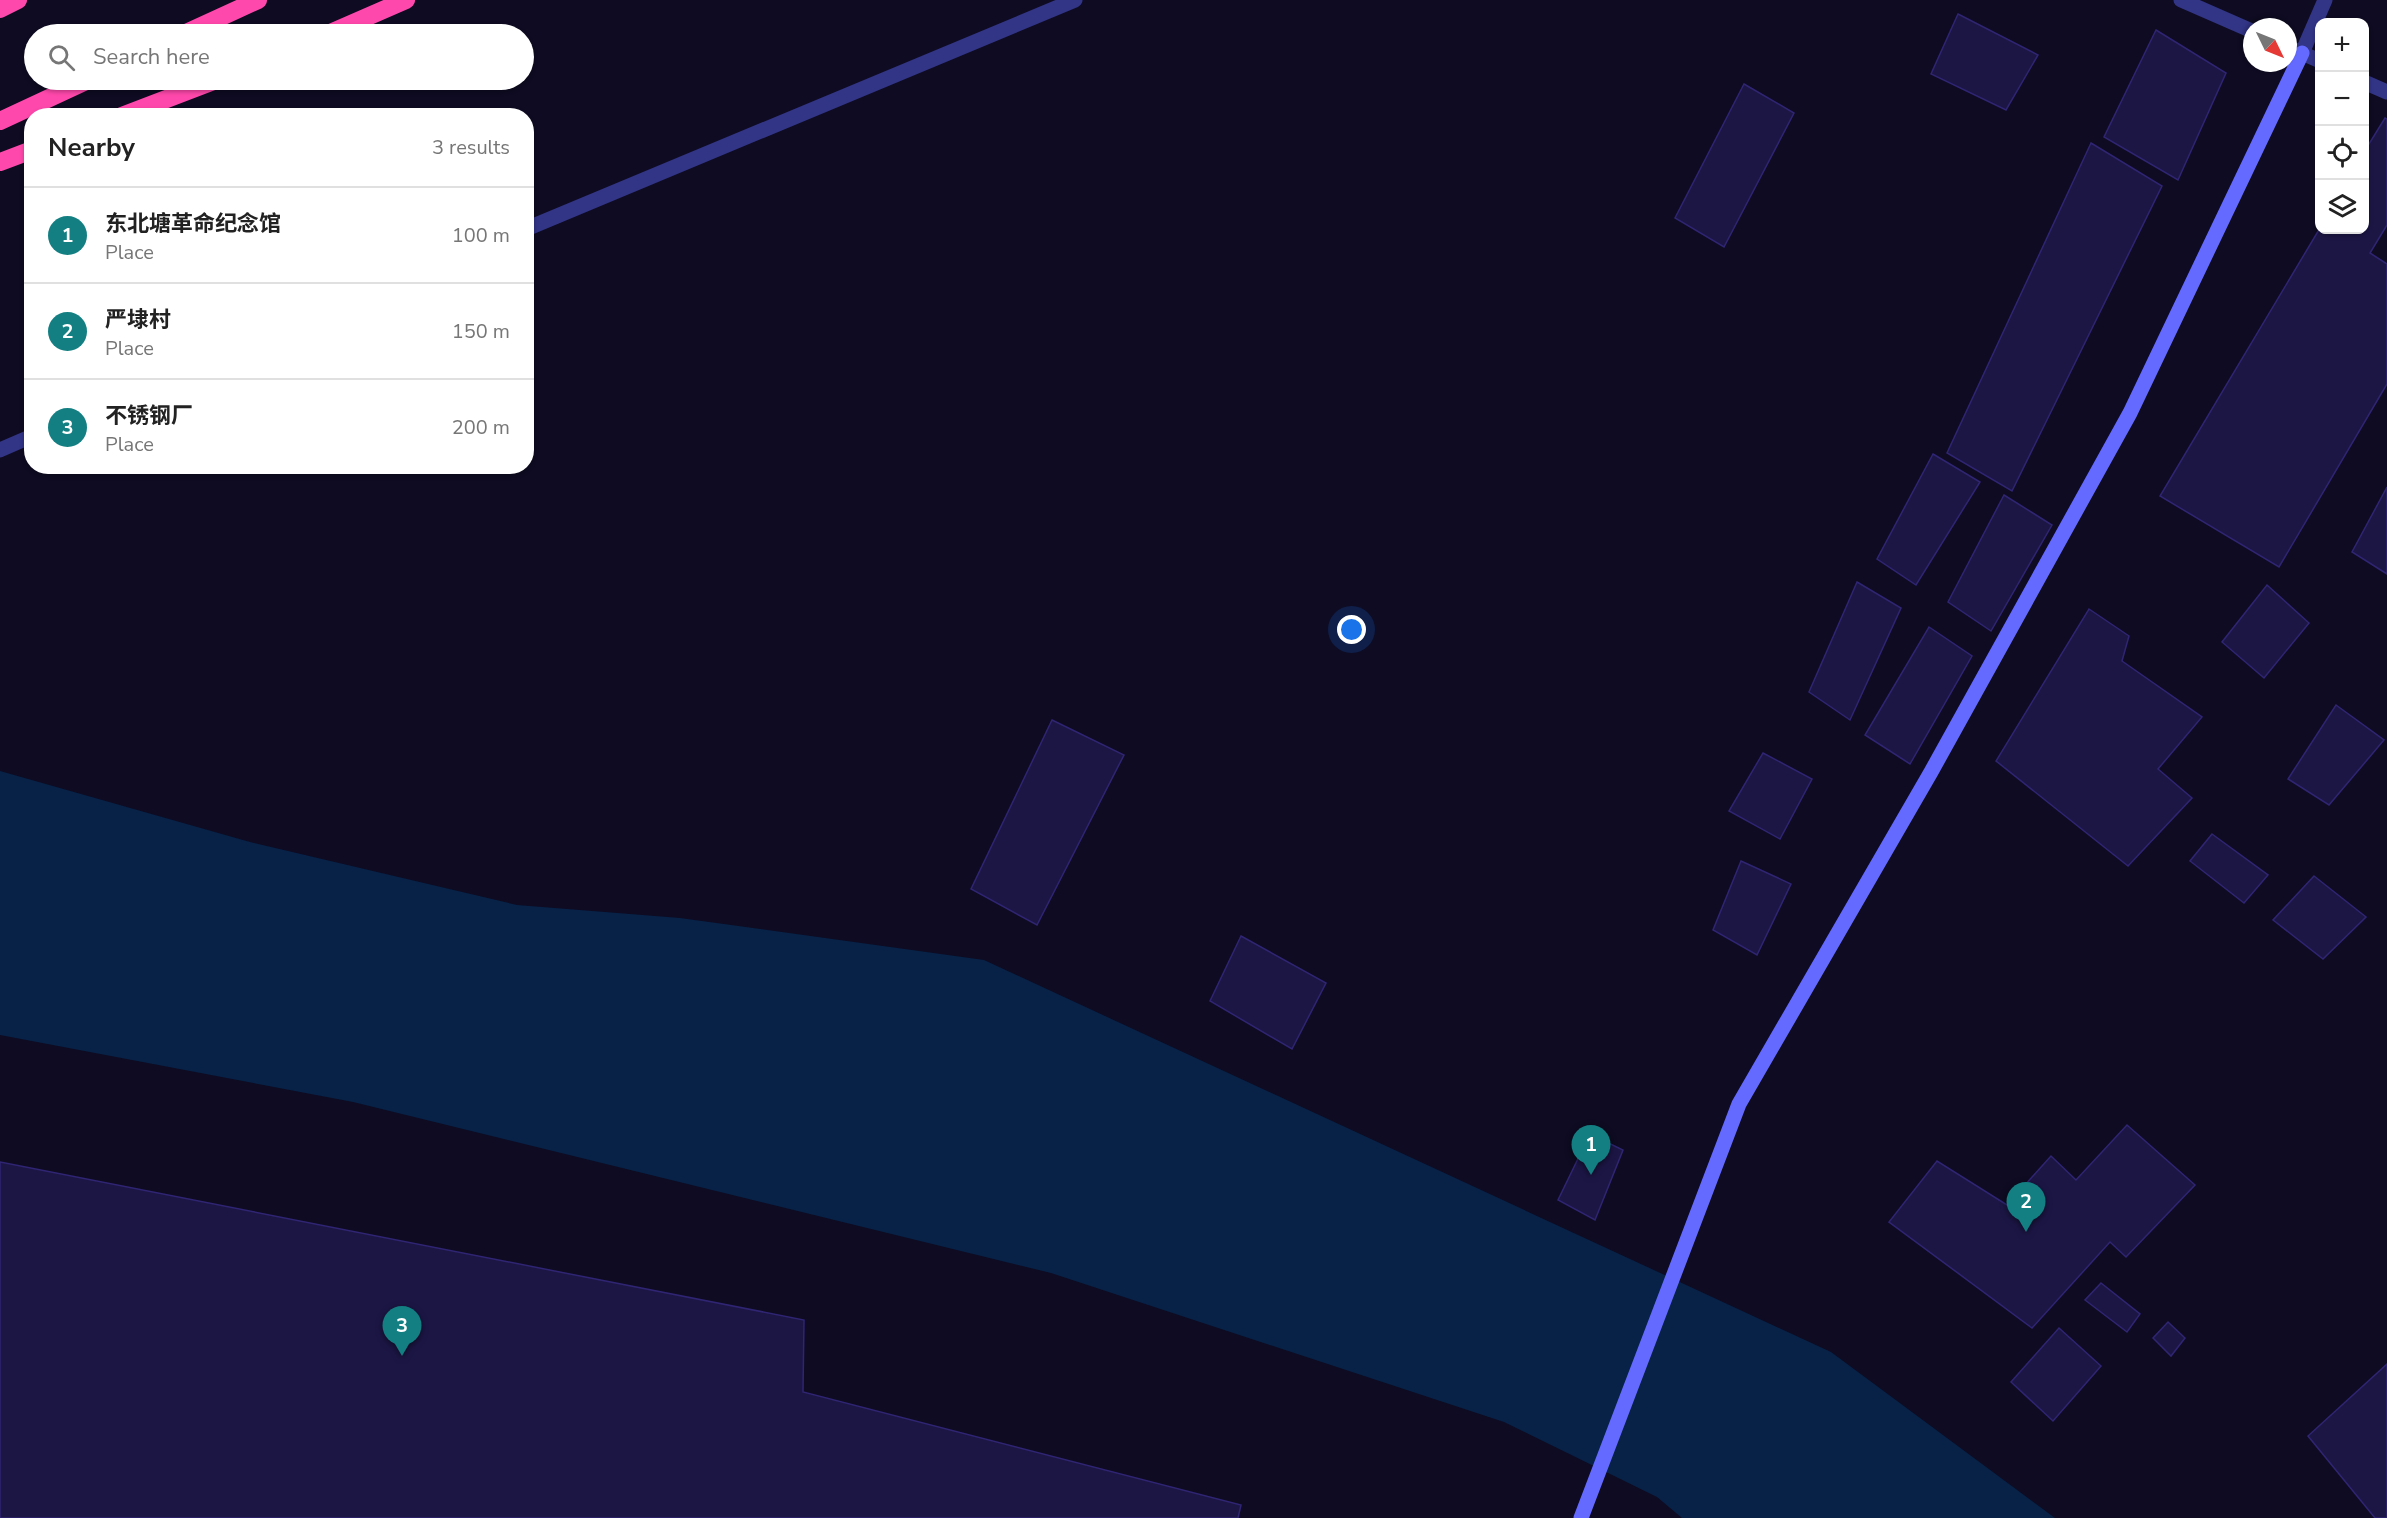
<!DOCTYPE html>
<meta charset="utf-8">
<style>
:root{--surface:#fff;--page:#f6f6f6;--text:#222;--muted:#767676;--line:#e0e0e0;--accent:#137f82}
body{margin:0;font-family:"Nunito Sans","Noto Sans SC",sans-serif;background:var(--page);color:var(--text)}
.controls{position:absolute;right:18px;top:18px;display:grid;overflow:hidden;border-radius:12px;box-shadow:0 2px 4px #0004}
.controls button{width:54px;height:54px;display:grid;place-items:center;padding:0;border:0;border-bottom:2px solid var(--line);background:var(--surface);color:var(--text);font:30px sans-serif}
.compass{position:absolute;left:2243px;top:18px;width:54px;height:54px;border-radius:50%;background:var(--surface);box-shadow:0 2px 4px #0004;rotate:133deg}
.you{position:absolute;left:1352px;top:630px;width:21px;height:21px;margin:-15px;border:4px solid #fff;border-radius:50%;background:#1a73e8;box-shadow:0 0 0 9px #1a73e833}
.badge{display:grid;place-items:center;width:39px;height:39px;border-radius:50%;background:var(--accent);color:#fff;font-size:20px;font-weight:700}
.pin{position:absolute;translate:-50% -50px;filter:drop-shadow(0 2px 3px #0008)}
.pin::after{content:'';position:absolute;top:32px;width:21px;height:18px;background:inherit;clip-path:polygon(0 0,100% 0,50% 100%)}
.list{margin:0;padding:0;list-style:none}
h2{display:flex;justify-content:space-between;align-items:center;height:78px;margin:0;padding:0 24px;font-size:26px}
h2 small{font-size:20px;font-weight:400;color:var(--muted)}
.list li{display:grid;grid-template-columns:39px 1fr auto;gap:18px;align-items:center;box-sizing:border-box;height:96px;padding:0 24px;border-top:2px solid var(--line)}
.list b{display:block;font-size:22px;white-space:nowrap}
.list p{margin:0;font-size:20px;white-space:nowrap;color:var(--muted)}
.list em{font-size:20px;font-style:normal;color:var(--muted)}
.icon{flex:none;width:33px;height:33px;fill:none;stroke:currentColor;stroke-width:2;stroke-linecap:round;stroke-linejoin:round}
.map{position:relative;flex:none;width:2387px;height:1518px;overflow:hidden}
.search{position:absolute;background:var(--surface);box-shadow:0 2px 4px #0004;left:24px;top:24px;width:510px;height:66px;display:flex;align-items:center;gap:15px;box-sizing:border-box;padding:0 21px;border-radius:33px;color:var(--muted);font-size:22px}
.panel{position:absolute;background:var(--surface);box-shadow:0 2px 4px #0004;left:24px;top:108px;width:510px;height:366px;border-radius:24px}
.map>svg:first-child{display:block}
.water{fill:#072246}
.building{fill:#1c1645;stroke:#2f2573;stroke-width:1.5}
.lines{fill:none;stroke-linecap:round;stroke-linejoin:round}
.street{stroke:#323486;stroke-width:15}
.secondary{stroke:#646aff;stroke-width:15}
.highway{stroke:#ff48ac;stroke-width:18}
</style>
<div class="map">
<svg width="2387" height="1518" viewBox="0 0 2387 1518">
<rect width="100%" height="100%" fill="#0e0b22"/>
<path class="water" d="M0 771 250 842 517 905 680 918 984 960 1831 1352 2055 1518H1682L1657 1497 1504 1422 1051 1273 353 1102 0 1035Z"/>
<g class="building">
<path d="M1958 14 2038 55 2006 110 1931 74Z"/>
<path d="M2156 30 2226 73 2178 180 2104 137Z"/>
<path d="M1744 84 1794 113 1724 247 1675 218Z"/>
<path d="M2385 118 2387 119V225L2370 253 2387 264V384L2279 567 2160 496 2320 228V230H2364V152Z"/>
<path d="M2091 143 2162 186 2012 491 1947 453Z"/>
<path d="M1933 454 1980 482 1916 585 1877 559Z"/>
<path d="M2387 487V574L2352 552Z"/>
<path d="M2004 495 2052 525 1991 631 1948 602Z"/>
<path d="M1857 582 1901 608 1850 720 1809 692Z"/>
<path d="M2267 585 2309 623 2264 678 2222 642Z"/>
<path d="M2089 609 2129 636 2122 661 2202 717 2158 769 2192 798 2128 866 1996 761Z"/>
<path d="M1929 627 1972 656 1910 764 1865 735Z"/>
<path d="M2336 705 2384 740 2329 805 2288 779Z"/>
<path d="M1052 720 1124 755 1037 925 971 889Z"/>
<path d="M1763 753 1812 779 1780 839 1729 811Z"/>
<path d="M2212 834 2268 875 2244 903 2190 861Z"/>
<path d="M1741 861 1791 884 1757 955 1713 930Z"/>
<path d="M2314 876 2366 917 2323 959 2273 920Z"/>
<path d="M1241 936 1326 983 1292 1049 1210 1001Z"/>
<path d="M2127 1125 2195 1185 2126 1257 2110 1242 2032 1328 1889 1222 1937 1161 2007 1205 2051 1156 2076 1180Z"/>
<path d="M1590 1134 1623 1150 1595 1220 1558 1200Z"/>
<path d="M0 1162 804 1320 803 1392 1241 1505 1238 1518H0Z"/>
<path d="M2101 1283 2140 1314 2127 1332 2085 1300Z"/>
<path d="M2168 1322 2185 1338 2171 1356 2153 1338Z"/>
<path d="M2059 1328 2101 1366 2053 1421 2011 1382Z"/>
<path d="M2387 1364V1518H2375L2308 1436Z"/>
</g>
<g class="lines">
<g class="street">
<path d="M2181 0 2252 31"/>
<path d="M2288 47 2320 61"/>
<path d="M2302 53 2325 0"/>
<path d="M2364 82 2387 92"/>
<path d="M526 229 1075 0"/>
<path d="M0 450 32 436"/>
</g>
<path class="secondary" d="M1581 1518 1739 1104 1931 772 2130 413 2302 53"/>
<g class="highway">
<path d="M0 9 18 0"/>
<path d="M184 34 258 0"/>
<path d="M328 34 406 0"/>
<path d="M122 116 216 80"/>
<path d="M0 121 88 80"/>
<path d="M0 162 32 150"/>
</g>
</g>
</svg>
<div class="controls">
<button>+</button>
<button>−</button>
<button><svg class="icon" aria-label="locate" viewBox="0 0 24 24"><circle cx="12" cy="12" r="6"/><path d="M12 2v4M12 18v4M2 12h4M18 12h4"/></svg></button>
<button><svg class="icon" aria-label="layers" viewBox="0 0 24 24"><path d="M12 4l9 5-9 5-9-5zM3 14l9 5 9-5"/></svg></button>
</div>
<svg class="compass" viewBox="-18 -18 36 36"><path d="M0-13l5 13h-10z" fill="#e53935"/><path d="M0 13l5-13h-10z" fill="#767676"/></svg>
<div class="you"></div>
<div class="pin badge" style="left:1591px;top:1175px">1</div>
<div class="pin badge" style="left:2026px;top:1232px">2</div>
<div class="pin badge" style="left:402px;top:1356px">3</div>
<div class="search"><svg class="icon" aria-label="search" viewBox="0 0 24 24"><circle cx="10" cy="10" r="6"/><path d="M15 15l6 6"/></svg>Search here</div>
<section class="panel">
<h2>Nearby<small>3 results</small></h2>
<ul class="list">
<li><span class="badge">1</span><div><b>东北塘革命纪念馆</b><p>Place</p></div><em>100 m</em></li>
<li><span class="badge">2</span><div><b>严埭村</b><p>Place</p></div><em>150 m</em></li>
<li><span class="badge">3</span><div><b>不锈钢厂</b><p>Place</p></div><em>200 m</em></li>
</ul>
</section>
</div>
